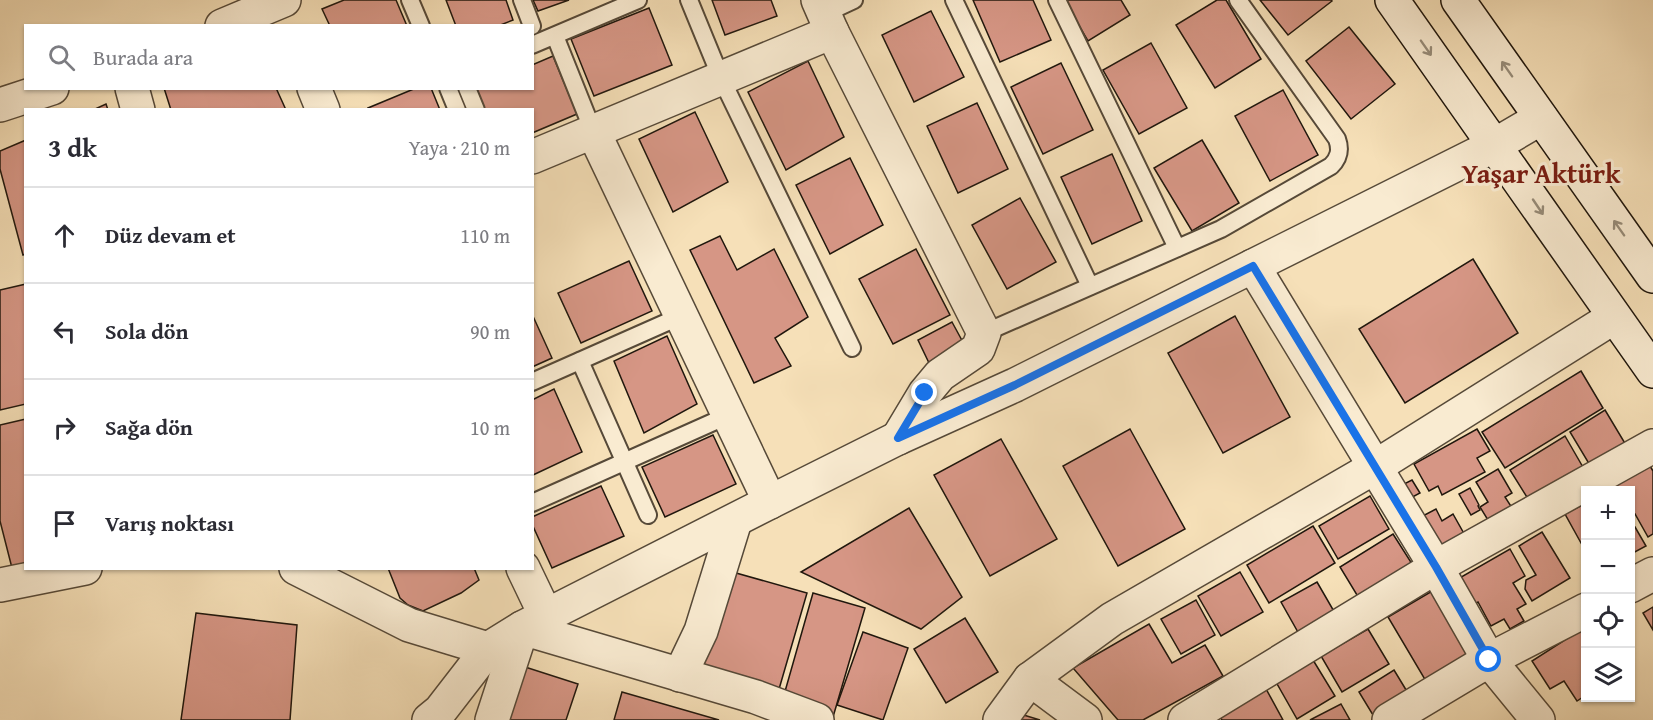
<!DOCTYPE html>
<html lang="tr">
<meta charset="utf-8">
<style>
:root{--surface:#fff;--page:#f7f7f7;--text:#2b2b33;--muted:#7c7c81;--line:#e1e1e2}
body{margin:0;font-family:"Gentium Book Plus",serif;background:var(--page);color:var(--text)}
.controls{position:absolute;right:18px;bottom:18px;display:grid;overflow:hidden;border-radius:0px;box-shadow:0 2px 4px #0004}
.controls button{width:54px;height:54px;display:grid;place-items:center;padding:0;border:0;border-bottom:2px solid var(--line);background:var(--surface);color:var(--text);font:30px sans-serif}
.stop{position:absolute;width:18px;height:18px;margin:-14px;border:4px solid #1a73e8;border-radius:50%;background:#fff}
.stop.end{background:#1a73e8;border-color:#fff;box-shadow:0 2px 6px #0008}
.list{margin:0;padding:0;list-style:none}
h2{display:flex;justify-content:space-between;align-items:center;height:78px;margin:0;padding:0 24px;font-size:26px}
h2 small{font-size:20px;font-weight:400;color:var(--muted)}
.list li{display:grid;grid-template-columns:39px 1fr auto;gap:18px;align-items:center;box-sizing:border-box;height:96px;padding:0 24px;border-top:2px solid var(--line)}
.list b{display:block;font-size:22px;white-space:nowrap}
.list em{font-size:20px;font-style:normal;color:var(--muted)}
.icon{flex:none;width:33px;height:33px;fill:none;stroke:currentColor;stroke-width:2;stroke-linecap:round;stroke-linejoin:round}
.map{position:relative;flex:none;width:1653px;height:720px;overflow:hidden}
.search{position:absolute;background:var(--surface);box-shadow:0 2px 4px #0004;left:24px;top:24px;width:510px;height:66px;display:flex;align-items:center;gap:15px;box-sizing:border-box;padding:0 21px;border-radius:0px;color:var(--muted);font-size:22px}
.panel{position:absolute;background:var(--surface);box-shadow:0 2px 4px #0004;left:24px;top:108px;width:510px;height:462px;border-radius:0px}
.map>svg:first-child{display:block}
.building{fill:#d69685;stroke:#20170d;stroke-width:1.5}
.lines{fill:none;stroke-linecap:round;stroke-linejoin:round}
.lane-casing{stroke:#564938;stroke-width:20}
.street-casing{stroke:#564938;stroke-width:36}
.secondary-casing{stroke:#20170d;stroke-width:36}
.lane{stroke:#f9ebd1;stroke-width:16}
.street{stroke:#f9ebd1;stroke-width:33}
.secondary{stroke:#f9ebd1;stroke-width:33}
.oneway{stroke:#978c79}
.route{stroke:#1a73e8;stroke-width:8}
.labels{text-anchor:middle;dominant-baseline:central;stroke-width:6;stroke-linejoin:round;paint-order:stroke}
.district-label{font-size:27px;font-weight:bold;fill:#7a1f14;stroke:#f9ebd1}
</style>
<div class="map">
<svg width="1653" height="720" viewBox="0 0 1653 720">
<rect width="100%" height="100%" fill="#f6e0b8"/>
<filter id="stains"><feTurbulence type="fractalNoise" baseFrequency=".00333" numOctaves="4"/><feColorMatrix values="0 0 0 0 .2 0 0 0 0 .09 0 0 0 0 .02 0 0 0 .5 -.17"/></filter>
<radialGradient id="worn" r=".72"><stop offset=".6" stop-color="#630" stop-opacity="0"/><stop offset="1" stop-color="#630" stop-opacity=".3"/></radialGradient>
<g class="building">
<path d="M344 0H396L407 26H330L322 9Z"/>
<path d="M446 0H506L513 20 498 26H456Z"/>
<path d="M533 0H569L538 11Z"/>
<path d="M712 0H771L777 16 725 35Z"/>
<path d="M973 0H1033L1051 40 1000 62Z"/>
<path d="M1064 0H1121L1130 15 1088 41Z"/>
<path d="M1217 0H1226L1261 59 1215 88 1176 25Z"/>
<path d="M1260 0H1331L1332 1 1288 35Z"/>
<path d="M649 8 672 65 594 96 571 39Z"/>
<path d="M931 11 964 77 914 102 882 35Z"/>
<path d="M1349 27 1395 84 1351 119 1306 61Z"/>
<path d="M1151 43 1187 108 1139 134 1103 70Z"/>
<path d="M553 56 577 114 532 133V110H482L475 88H532V65Z"/>
<path d="M808 61 844 137 786 170 748 92Z"/>
<path d="M1061 63 1093 130 1043 154 1011 87Z"/>
<path d="M164 88H276L286 110H171Z"/>
<path d="M416 88H431L440 110H369L368 108Z"/>
<path d="M1283 90 1318 155 1270 181 1235 116Z"/>
<path d="M977 103 1008 169 958 193 927 126Z"/>
<path d="M106 104 108 110H93Z"/>
<path d="M695 112 728 182 673 212 639 139Z"/>
<path d="M26 140V254L23 255 0 169V151Z"/>
<path d="M1202 140 1239 203 1192 231 1154 168Z"/>
<path d="M1112 154 1142 221 1092 244 1061 177Z"/>
<path d="M850 158 883 225 830 254 796 185Z"/>
<path d="M1020 198 1056 262 1007 289 972 225Z"/>
<path d="M720 236 737 270 774 249 808 317 775 338 791 366 754 383 690 250Z"/>
<path d="M916 249 950 315 893 344 859 279Z"/>
<path d="M1473 259 1518 333 1405 403 1359 329Z"/>
<path d="M629 261 652 311 581 343 558 293Z"/>
<path d="M26 284V404L0 410V290Z"/>
<path d="M532 314 552 358 532 367Z"/>
<path d="M1235 316 1290 417 1223 453 1168 353Z"/>
<path d="M952 322 965 346 930 365 918 340Z"/>
<path d="M667 336 697 404 644 433 614 361Z"/>
<path d="M1581 371 1603 408 1505 468 1482 432Z"/>
<path d="M554 389 582 452 533 475 532 400Z"/>
<path d="M1605 410 1626 445 1591 467 1570 432Z"/>
<path d="M26 419V565L12 568 0 521V425Z"/>
<path d="M1130 429 1185 529 1118 566 1063 466Z"/>
<path d="M1477 429 1490 451 1477 458 1485 472 1442 495 1438 486 1429 491 1414 464Z"/>
<path d="M713 435 736 484 665 517 642 467Z"/>
<path d="M1565 436 1584 469 1530 502 1510 470Z"/>
<path d="M1001 439 1057 539 990 576 934 475Z"/>
<path d="M1650 466 1653 471V534L1648 537 1635 514 1630 516V490H1607Z"/>
<path d="M1498 469 1512 493 1505 497 1514 511 1491 525 1480 507 1488 502 1476 482Z"/>
<path d="M1412 480 1420 493 1407 500 1400 486Z"/>
<path d="M601 486 624 536 552 568 532 524V517Z"/>
<path d="M1470 488 1479 505 1478 506 1480 510 1471 515 1459 494Z"/>
<path d="M1370 496 1389 529 1338 559 1319 526Z"/>
<path d="M1586 503V552L1565 514Z"/>
<path d="M909 508 962 597 921 629 801 572Z"/>
<path d="M1436 509 1442 521 1453 514 1467 539 1442 553 1417 519Z"/>
<path d="M1313 526 1335 563 1269 603 1247 565Z"/>
<path d="M1635 527 1646 546 1631 554 1630 530Z"/>
<path d="M1542 532 1570 578 1532 601 1525 589 1526 580 1536 575 1519 546Z"/>
<path d="M1393 534 1414 567 1360 600 1340 567Z"/>
<path d="M1510 549 1525 576 1513 583 1526 604 1517 609 1524 621 1510 629 1504 619 1491 626 1478 602 1471 606 1456 580Z"/>
<path d="M388 568H474L479 580 461 593 423 611 408 605 400 598Z"/>
<path d="M729 571 807 593 777 696 700 673Z"/>
<path d="M1240 572 1263 612 1221 636 1198 596Z"/>
<path d="M1317 582 1339 620 1303 641 1281 602Z"/>
<path d="M1439 587 1481 658 1430 688 1388 617Z"/>
<path d="M813 593 865 608 833 717 782 702Z"/>
<path d="M1196 600 1215 635 1181 654 1161 619Z"/>
<path d="M1653 607V630L1643 613Z"/>
<path d="M196 613 297 625 290 720H181Z"/>
<path d="M965 618 998 672 946 703 914 649Z"/>
<path d="M1149 624 1172 663 1205 645 1223 676 1143 720H1118L1073 668Z"/>
<path d="M1585 627 1586 695 1577 701 1564 681 1550 689 1532 661Z"/>
<path d="M1368 629 1389 664 1342 692 1321 656Z"/>
<path d="M863 632 908 648 883 720 837 705Z"/>
<path d="M1313 660 1335 696 1297 719 1276 682Z"/>
<path d="M522 666 578 684 566 720H505Z"/>
<path d="M1394 670 1414 703 1376 720 1359 692Z"/>
<path d="M1265 687 1283 720H1222L1218 712Z"/>
<path d="M622 692 719 720H614Z"/>
<path d="M1341 704 1350 720H1310Z"/>
<path d="M1017 713 1040 720H1015Z"/>
</g>
<g class="lines">
<g class="lane-casing">
<g id="lane">
<path d="M410 0 421 26"/>
<path d="M522 0 532 26"/>
<path d="M689 0 721 78 852 348"/>
<path d="M954 0 1090 286"/>
<path d="M1057 0 1177 248"/>
<path d="M824 14 854 0"/>
<path d="M555 36 593 131"/>
<path d="M532 45 638 0"/>
<path d="M448 88 457 110"/>
<path d="M467 88 476 110"/>
<path d="M984 333 1221 229 1331 166C1339 158 1341 150 1337 139L1238 0"/>
<path d="M580 361 648 515"/>
<path d="M532 382 681 316"/>
<path d="M532 503 729 415"/>
</g>
</g>
<g class="street-casing">
<g id="street">
<path d="M818 0 832 32 984 333 978 349 940 375 925 393 898 438"/>
<path d="M222 26 284 0"/>
<path d="M132 88 138 110"/>
<path d="M314 88 323 110"/>
<path d="M0 105 52 88"/>
<path d="M593 131 770 502"/>
<path d="M532 157 832 32"/>
<path d="M1253 266 1436 567 1489 660 1538 720"/>
<path d="M296 568 409 625 488 649"/>
<path d="M523 568 546 616"/>
<path d="M0 585 85 568"/>
<path d="M1630 586 1653 574"/>
<path d="M680 675 701 631 735 521"/>
<path d="M1030 679 1085 720"/>
<path d="M429 720 440 711 488 649 522 628 770 502 898 438 1015 385 1495 145 1541 118"/>
<path d="M492 720 522 628 756 697 817 720"/>
<path d="M1000 720 1030 679 1112 619 1375 467 1614 317"/>
<path d="M1185 720 1436 567 1653 446"/>
<path d="M1389 720 1489 660 1586 610"/>
</g>
</g>
<g class="secondary-casing">
<g id="secondary">
<path d="M1392 0 1653 371"/>
<path d="M1458 0 1653 276"/>
</g>
</g>
<use href="#lane" class="lane"/>
<use href="#street" class="street"/>
<use href="#secondary" class="secondary"/>
</g>
<defs><path id="oneway-shaft" d="M-6 0H5M1.5-3L5.5 0L1.5 3" fill="none" stroke-width="1.6" stroke-linecap="round" stroke-linejoin="round" transform="scale(1.5)"/></defs>
<g class="oneway">
<use href="#oneway-shaft" transform="translate(1426 48) rotate(55)"/>
<use href="#oneway-shaft" transform="translate(1507 69) rotate(-125)"/>
<use href="#oneway-shaft" transform="translate(1538 207) rotate(56)"/>
<use href="#oneway-shaft" transform="translate(1619 228) rotate(-125)"/>
</g>
<g class="lines">
<path class="route" d="M925 393 898 438 1015 385 1253 266 1436 567 1489 660"/>
</g>
<g class="labels">
<g class="district-label">
<text x="1541" y="173">Yaşar Aktürk</text>
</g>
</g>
<rect width="100%" height="100%" filter="url(#stains)"/>
<rect width="100%" height="100%" fill="url(#worn)"/>
</svg>
<div class="controls">
<button>+</button>
<button>−</button>
<button><svg class="icon" aria-label="locate" viewBox="0 0 24 24"><circle cx="12" cy="12" r="6"/><path d="M12 2v4M12 18v4M2 12h4M18 12h4"/></svg></button>
<button><svg class="icon" aria-label="layers" viewBox="0 0 24 24"><path d="M12 4l9 5-9 5-9-5zM3 14l9 5 9-5"/></svg></button>
</div>
<div class="stop" style="left:1489px;top:660px"></div>
<div class="stop end" style="left:925px;top:393px"></div>
<div class="search"><svg class="icon" aria-label="search" viewBox="0 0 24 24"><circle cx="10" cy="10" r="6"/><path d="M15 15l6 6"/></svg>Burada ara</div>
<section class="panel">
<h2>3 dk<small>Yaya · 210 m</small></h2>
<ul class="list">
<li><svg class="icon" aria-label="ahead" viewBox="0 0 24 24"><path d="M12 20V5M6 11l6-6 6 6"/></svg><div><b>Düz devam et</b></div><em>110 m</em></li>
<li><svg class="icon" aria-label="left" viewBox="0 0 24 24"><path d="M17 20v-9H6M10 6l-5 5 5 5"/></svg><div><b>Sola dön</b></div><em>90 m</em></li>
<li><svg class="icon" aria-label="right" viewBox="0 0 24 24"><path d="M7 20v-9h11M14 6l5 5-5 5"/></svg><div><b>Sağa dön</b></div><em>10 m</em></li>
<li><svg class="icon" aria-label="arrive" viewBox="0 0 24 24"><path d="M6 21V4h12l-3 4 3 4H6"/></svg><div><b>Varış noktası</b></div></li>
</ul>
</section>
</div>
